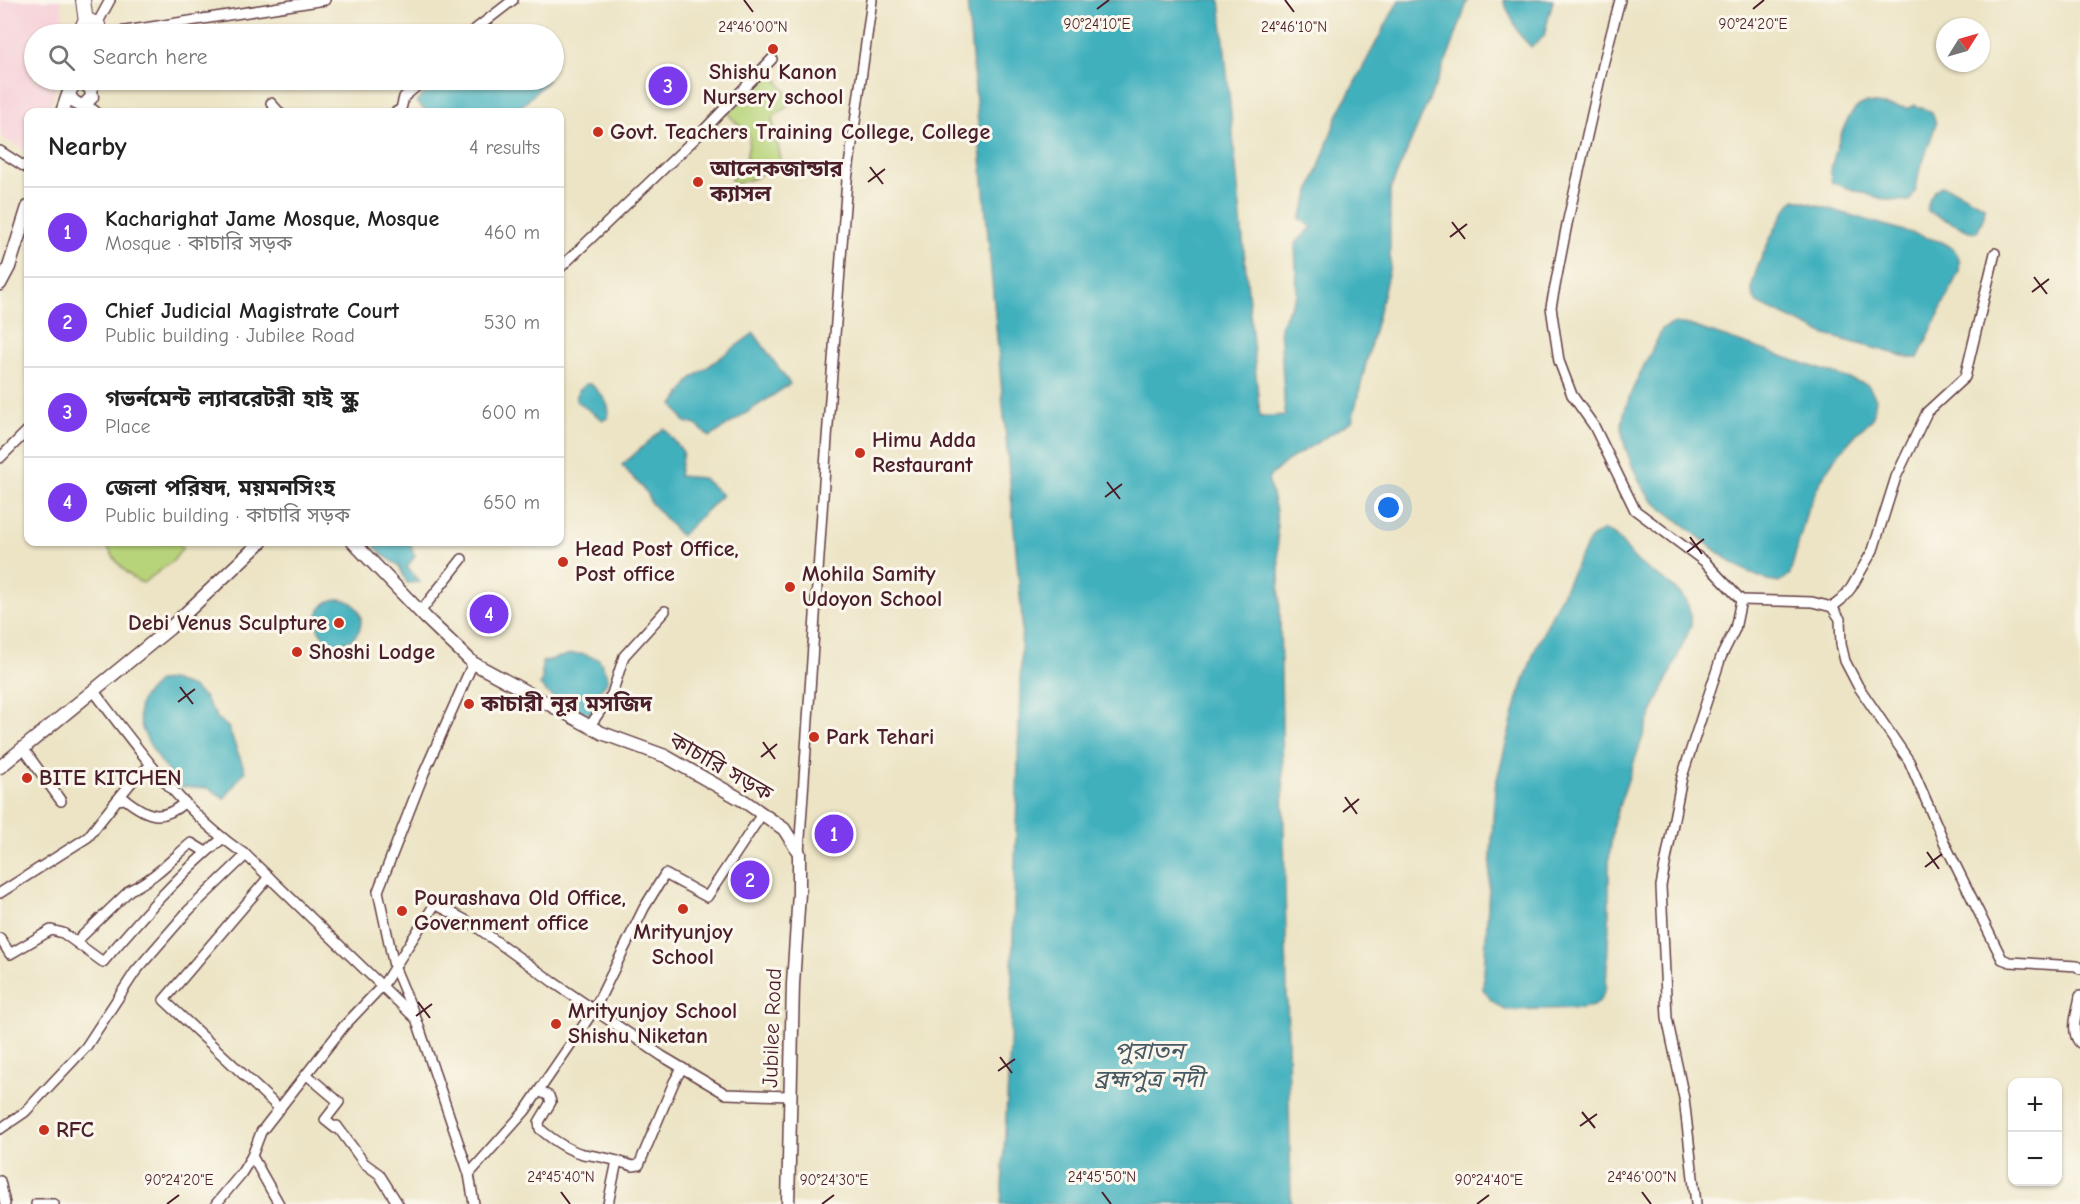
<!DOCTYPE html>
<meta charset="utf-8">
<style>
:root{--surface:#fff;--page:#f6f6f6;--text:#222;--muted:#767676;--line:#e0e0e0;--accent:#7c3aed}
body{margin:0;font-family:"Comic Neue","Noto Sans Bengali",sans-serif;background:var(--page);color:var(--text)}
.controls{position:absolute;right:18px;bottom:18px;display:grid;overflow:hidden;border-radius:12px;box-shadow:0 2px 4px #0004}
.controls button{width:54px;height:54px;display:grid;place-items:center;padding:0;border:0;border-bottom:2px solid var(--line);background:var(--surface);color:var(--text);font:30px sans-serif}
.compass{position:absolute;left:1936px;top:18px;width:54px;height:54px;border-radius:50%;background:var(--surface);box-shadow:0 2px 4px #0004;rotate:53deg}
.you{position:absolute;left:1389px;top:508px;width:21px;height:21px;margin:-15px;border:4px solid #fff;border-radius:50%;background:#1a73e8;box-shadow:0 0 0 9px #1a73e833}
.badge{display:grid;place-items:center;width:39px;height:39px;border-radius:50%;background:var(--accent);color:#fff;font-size:20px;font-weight:700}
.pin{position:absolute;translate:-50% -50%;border:3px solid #fff;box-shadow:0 2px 6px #0006}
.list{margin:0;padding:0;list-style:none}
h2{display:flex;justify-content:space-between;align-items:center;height:78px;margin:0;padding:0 24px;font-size:26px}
h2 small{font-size:20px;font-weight:400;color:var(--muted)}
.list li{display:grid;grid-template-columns:39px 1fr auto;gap:18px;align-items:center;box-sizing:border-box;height:90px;padding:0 24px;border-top:2px solid var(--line)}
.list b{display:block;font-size:22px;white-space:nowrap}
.list p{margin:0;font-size:20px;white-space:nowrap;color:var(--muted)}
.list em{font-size:20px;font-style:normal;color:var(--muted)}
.icon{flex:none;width:33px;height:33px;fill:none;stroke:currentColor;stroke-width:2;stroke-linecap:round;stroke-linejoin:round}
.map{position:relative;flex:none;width:2080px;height:1204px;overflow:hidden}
.search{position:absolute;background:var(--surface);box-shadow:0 2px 4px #0004;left:24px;top:24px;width:540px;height:66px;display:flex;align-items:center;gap:15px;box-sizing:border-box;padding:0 21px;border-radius:33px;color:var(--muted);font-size:22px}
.panel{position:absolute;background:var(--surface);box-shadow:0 2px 4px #0004;left:24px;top:108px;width:540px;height:438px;border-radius:12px}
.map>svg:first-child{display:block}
.built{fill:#f6cfd8}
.green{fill:#b8d47a;stroke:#817a52;stroke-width:1.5}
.water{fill:#41b0bd;stroke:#466874;stroke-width:1.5}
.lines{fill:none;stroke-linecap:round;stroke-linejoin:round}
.minor-casing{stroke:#623d42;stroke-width:12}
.major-casing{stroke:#623d42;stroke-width:15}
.highway-casing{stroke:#623d42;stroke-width:16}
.minor{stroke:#fff;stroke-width:9}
.major{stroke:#fff;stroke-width:12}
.highway{stroke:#fff;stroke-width:14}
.ticks{fill:none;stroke:#4a1f2b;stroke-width:2}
.poi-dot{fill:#c8321e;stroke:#fbf7ec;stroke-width:2}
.labels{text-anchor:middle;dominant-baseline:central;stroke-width:6;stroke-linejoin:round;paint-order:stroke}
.poi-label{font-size:22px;font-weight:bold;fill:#4a1f2b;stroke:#fbf7ec;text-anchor:start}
.street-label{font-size:22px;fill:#4a1f2b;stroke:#fbf7ec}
.water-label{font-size:24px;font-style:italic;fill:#465965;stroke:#fbf7ec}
.ticks-label{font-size:15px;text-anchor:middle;fill:#4a1f2b;stroke:#fbf7ec;stroke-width:6;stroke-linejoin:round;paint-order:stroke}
</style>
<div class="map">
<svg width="2080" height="1204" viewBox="0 0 2080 1204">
<rect width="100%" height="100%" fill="#fbf7ec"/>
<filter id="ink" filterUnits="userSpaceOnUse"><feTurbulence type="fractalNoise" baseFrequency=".0167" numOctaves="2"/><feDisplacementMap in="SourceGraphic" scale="12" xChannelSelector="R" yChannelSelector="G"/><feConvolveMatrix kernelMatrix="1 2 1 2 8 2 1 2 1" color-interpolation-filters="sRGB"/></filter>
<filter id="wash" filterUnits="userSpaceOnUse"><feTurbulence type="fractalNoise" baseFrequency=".008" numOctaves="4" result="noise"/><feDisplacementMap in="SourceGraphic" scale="24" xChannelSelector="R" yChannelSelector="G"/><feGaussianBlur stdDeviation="1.35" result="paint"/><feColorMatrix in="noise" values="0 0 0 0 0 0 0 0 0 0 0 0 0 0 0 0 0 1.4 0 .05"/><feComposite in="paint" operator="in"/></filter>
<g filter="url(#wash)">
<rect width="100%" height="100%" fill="#ece4c5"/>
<path class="built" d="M0 0H61L65 34H34V80H59L48 112H28V152L0 136Z"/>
<g class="green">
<path d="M771 70 793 103 772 118 781 159 755 178 732 185 731 180 746 160 750 137 728 114Z"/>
<path d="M106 542H179L182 549 173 561 143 583C129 579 110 556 106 542Z"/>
</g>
<g class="water">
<path d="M967 0H1220L1260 417 1285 415 1280 326 1297 294 1295 244 1312 227 1300 219 1338 114 1399 0H1468L1451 49 1390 190V266L1352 421 1287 461 1268 478 1276 511 1279 565 1291 1204H1001L1010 1046 1022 618Z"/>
<path d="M1503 0H1553L1544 36 1531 47 1519 34Z"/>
<path d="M438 80H548L516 112H427L416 102Z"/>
<path d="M1867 103 1908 108 1915 105 1932 112 1936 124 1920 170 1915 191 1910 201 1886 200 1832 183 1830 171C1836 153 1845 105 1867 103Z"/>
<path d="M1941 186 1956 191 1984 206V216L1977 232 1969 231 1927 211C1928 201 1932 191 1941 186Z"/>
<path d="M1795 199 1942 242C1956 249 1961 255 1959 271L1918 358H1911L1826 335 1757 303C1754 298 1752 295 1752 290 1752 272 1782 210 1795 199Z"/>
<path d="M1675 323 1689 325 1868 385 1876 399 1872 419 1857 433 1835 458 1819 484 1807 511 1790 574 1779 583C1740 575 1713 548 1683 524 1673 516 1659 508 1650 498 1638 482 1624 450 1622 431 1620 403 1651 356 1662 329Z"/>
<path d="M754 333 790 384 710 437 696 425 685 422 673 405 691 379Z"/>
<path d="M586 384H591C601 394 612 404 608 418L603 420 576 401 578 391Z"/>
<path d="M664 428 683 452 679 476 703 478 722 495 681 536 650 502 648 494 622 465Z"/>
<path d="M1604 530C1620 535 1626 551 1638 562 1660 581 1694 590 1691 626L1648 722 1614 820 1609 860V924L1606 988 1600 1000 1593 1006 1582 1008 1505 1010 1491 1000 1483 989 1495 787 1517 701 1536 647 1581 555 1592 537Z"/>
<path d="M371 542H413L410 544 415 556 407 567 420 582 407 583 399 566 382 554Z"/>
<circle cx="339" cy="621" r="22"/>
<path d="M571 654H583L599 659 608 677 606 683 599 691V708L594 715C573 709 555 703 540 685L542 680V662Z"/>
<path d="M171 680 192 687 204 697 218 719 228 727 245 771 224 799 208 788 179 787C165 766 128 725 142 699 146 693 153 687 158 681Z"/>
</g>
</g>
<g filter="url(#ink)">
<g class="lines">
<g class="minor-casing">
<g id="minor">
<path d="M1620 0 1604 61 1567 224 1551 307 1559 361 1572 395 1594 426 1635 510 1705 562 1741 600 1735 629 1721 657 1682 777 1661 886 1667 1018 1684 1098 1696 1204"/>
<path d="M97 24 110 0"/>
<path d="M106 34 325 0"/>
<path d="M469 34 513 0"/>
<path d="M271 103 279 112"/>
<path d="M396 112 401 109 404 97 424 80"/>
<path d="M0 151 28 169"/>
<path d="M560 268 703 131 772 59"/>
<path d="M0 458 28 430"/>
<path d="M1741 600 1812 602 1832 607 1840 619 1841 644 1845 661 1858 686 1909 761 1945 844 2000 955 2002 959 2010 962 2077 966 2080 969"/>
<path d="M1832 607 1841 600 1851 588 1873 550 1896 477 1927 412 1965 377 1995 253"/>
<path d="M420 612 462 559"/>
<path d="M473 663 424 773 378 891 394 966 417 1021 469 1174 474 1204"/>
<path d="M93 690C138 749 183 813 246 855L414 1017"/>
<path d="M589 727 612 694 624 656 665 611"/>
<path d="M23 748 61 801"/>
<path d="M117 800 135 778 150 766"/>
<path d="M799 853 827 438 847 180 872 0"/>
<path d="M269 877 164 1000 280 1109"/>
<path d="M0 893 88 837 117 800 125 799C147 816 162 823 185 802"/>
<path d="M0 938 10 954 51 930 63 933 103 962C140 919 178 875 222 839"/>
<path d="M76 942 130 890C154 879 172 859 191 843L206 852"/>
<path d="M2080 996C2078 1010 2069 1032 2080 1043"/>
<path d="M307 1075 339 1102 325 1120 335 1128 337 1126 364 1163 379 1174 398 1204"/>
<path d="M539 1091 549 1096 551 1102 539 1122 540 1129C553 1140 567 1150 583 1154 595 1156 605 1157 617 1161L608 1204"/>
<path d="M0 1129 25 1112 86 1047 135 972 188 911 246 855"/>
<path d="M252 1156 279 1204"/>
<path d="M617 1161 633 1166 639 1165 674 1082 682 1068"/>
<path d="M469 1174 525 1111 594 1010 644 908 665 874 707 897 762 814"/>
<path d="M0 1181 5 1204"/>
<path d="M36 1204H54"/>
<path d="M216 1204 241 1174 252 1156 261 1132 344 1026 383 985 435 904 471 923 553 982 662 1056 726 1094 791 1096"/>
</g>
</g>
<g class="major-casing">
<g id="major">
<path d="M84 105 92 97 91 89 83 83H76L69 92C71 106 85 105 94 112"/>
<path d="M62 112 69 92"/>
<path d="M0 284 9 267 28 207"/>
<path d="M353 542 426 618 473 663 602 733 665 756 744 801 784 829 799 853V893L793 984 788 1204"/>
<path d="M0 767 170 628 261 542"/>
</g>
</g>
<g class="highway-casing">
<g id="highway">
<path d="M83 0 86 22"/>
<path d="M82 34 83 25 90 21 98 25 99 34"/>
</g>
</g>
<use href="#minor" class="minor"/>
<use href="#major" class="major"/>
<use href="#highway" class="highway"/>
</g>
</g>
<path class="ticks" d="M744 0 753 12M1285 0 1294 12M1097 9 1109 0M1753 9 1764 0M870 167 883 184M868 182 885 169M1452 222 1465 239M1450 237 1467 224M2034 277 2047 294M2032 292 2049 279M1107 482 1120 499M1105 497 1122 484M1690 537 1702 554M1687 552 1704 539M180 687 193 704M178 702 195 689M763 742 775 759M761 757 777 744M1345 797 1357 814M1343 812 1359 799M1927 852 1939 869M1925 867 1942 854M418 1002 430 1018M416 1016 432 1004M1000 1057 1012 1073M998 1071 1015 1059M1582 1112 1595 1128M1580 1126 1597 1114M561 1192 570 1204M1102 1192 1111 1204M1642 1192 1651 1204M167 1204 179 1195M822 1204 834 1195M1477 1204 1489 1195"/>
<g class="poi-dot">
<circle cx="773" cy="49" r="6"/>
<circle cx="598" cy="132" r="6"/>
<circle cx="698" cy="182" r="6"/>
<circle cx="860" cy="453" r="6"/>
<circle cx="563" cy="562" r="6"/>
<circle cx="790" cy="587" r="6"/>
<circle cx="339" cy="623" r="6"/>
<circle cx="297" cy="652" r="6"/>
<circle cx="469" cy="704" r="6"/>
<circle cx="814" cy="737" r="6"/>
<circle cx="27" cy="778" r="6"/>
<circle cx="683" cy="909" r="6"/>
<circle cx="402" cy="911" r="6"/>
<circle cx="556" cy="1024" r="6"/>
<circle cx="44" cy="1130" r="6"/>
</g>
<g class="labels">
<g class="poi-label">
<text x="773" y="72" text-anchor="middle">Shishu Kanon<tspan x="773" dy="25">Nursery school</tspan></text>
<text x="610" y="132">Govt. Teachers Training College, College</text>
<text x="710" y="169">আলেকজান্ডার<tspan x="710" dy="25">ক্যাসল</tspan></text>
<text x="872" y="440">Himu Adda<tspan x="872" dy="25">Restaurant</tspan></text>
<text x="575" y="549">Head Post Office,<tspan x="575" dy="25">Post office</tspan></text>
<text x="802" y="574">Mohila Samity<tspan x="802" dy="25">Udoyon School</tspan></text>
<text x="327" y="623" text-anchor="end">Debi Venus Sculpture</text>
<text x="309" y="652">Shoshi Lodge</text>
<text x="481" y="704">কাচারী নূর মসজিদ</text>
<text x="826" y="737">Park Tehari</text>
<text x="39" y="778">BITE KITCHEN</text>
<text x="414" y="898">Pourashava Old Office,<tspan x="414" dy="25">Government office</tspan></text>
<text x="683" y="932" text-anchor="middle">Mrityunjoy<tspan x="683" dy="25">School</tspan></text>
<text x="568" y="1011">Mrityunjoy School<tspan x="568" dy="25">Shishu Niketan</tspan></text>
<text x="56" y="1130">RFC</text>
</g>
<g class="street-label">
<text transform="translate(721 767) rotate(30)">কাচারি সড়ক</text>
<text transform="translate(772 1028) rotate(-88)">Jubilee Road</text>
</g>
<g class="water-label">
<text x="1149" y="1051">পুরাতন<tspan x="1149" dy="28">ব্রহ্মপুত্র নদী</tspan></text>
</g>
</g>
<g class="ticks-label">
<text x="1097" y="29">90°24'10"E</text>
<text x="1753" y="29">90°24'20"E</text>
<text x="753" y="32">24°46'00"N</text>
<text x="1294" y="32">24°46'10"N</text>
<text x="561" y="1182">24°45'40"N</text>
<text x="1102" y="1182">24°45'50"N</text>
<text x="1642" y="1182">24°46'00"N</text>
<text x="179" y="1185">90°24'20"E</text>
<text x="834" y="1185">90°24'30"E</text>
<text x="1489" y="1185">90°24'40"E</text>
</g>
</svg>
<div class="controls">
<button>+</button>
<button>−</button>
</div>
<svg class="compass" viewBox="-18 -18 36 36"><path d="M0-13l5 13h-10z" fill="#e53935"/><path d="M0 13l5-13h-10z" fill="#767676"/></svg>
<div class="you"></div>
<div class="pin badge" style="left:834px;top:834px">1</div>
<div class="pin badge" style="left:750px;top:880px">2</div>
<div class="pin badge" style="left:668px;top:86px">3</div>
<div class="pin badge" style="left:489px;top:614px">4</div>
<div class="search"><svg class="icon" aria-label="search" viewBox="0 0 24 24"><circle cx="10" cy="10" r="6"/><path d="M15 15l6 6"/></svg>Search here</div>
<section class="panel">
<h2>Nearby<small>4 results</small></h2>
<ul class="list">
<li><span class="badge">1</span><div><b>Kacharighat Jame Mosque, Mosque</b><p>Mosque · কাচারি সড়ক</p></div><em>460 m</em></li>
<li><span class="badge">2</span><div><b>Chief Judicial Magistrate Court</b><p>Public building · Jubilee Road</p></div><em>530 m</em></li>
<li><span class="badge">3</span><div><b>গভর্নমেন্ট ল্যাবরেটরী হাই স্কুল</b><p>Place</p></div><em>600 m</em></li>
<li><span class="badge">4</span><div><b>জেলা পরিষদ, ময়মনসিংহ</b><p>Public building · কাচারি সড়ক</p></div><em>650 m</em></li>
</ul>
</section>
</div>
